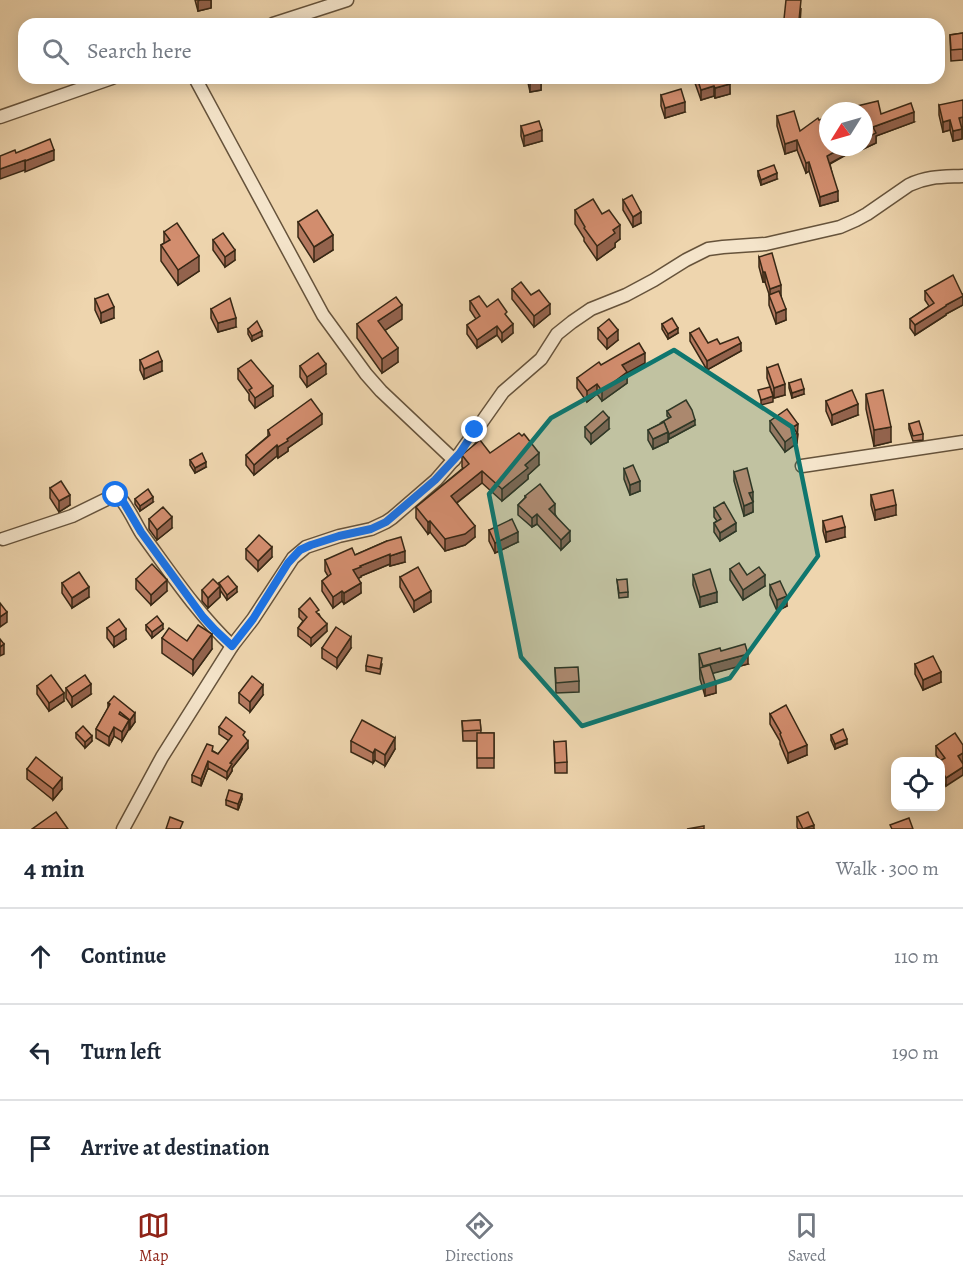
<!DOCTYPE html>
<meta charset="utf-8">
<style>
:root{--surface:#fff;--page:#f6f6f7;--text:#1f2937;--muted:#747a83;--line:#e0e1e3;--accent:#8f2418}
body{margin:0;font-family:Alegreya,serif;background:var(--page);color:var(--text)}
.controls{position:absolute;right:18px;bottom:18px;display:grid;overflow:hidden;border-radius:12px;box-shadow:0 3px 15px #0003}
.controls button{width:54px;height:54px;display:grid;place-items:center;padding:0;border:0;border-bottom:2px solid var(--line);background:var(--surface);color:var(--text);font:30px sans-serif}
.compass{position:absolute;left:819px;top:102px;width:54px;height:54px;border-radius:50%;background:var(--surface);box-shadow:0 3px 15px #0003;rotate:233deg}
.stop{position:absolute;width:18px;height:18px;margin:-14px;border:4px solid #1a73e8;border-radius:50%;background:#fff}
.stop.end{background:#1a73e8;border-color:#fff;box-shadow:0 2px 6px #0008}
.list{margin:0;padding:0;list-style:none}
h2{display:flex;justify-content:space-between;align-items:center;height:78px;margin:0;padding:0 24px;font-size:26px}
h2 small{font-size:20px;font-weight:400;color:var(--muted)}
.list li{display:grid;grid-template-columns:39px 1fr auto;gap:18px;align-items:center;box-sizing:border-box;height:96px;padding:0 24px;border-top:2px solid var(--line)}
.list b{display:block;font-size:22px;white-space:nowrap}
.list em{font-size:20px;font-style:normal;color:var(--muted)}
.icon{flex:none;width:33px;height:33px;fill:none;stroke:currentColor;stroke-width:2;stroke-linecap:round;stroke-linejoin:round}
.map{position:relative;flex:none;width:963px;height:829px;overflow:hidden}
.search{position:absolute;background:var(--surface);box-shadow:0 3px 15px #0003;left:18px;right:18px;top:18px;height:66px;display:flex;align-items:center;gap:15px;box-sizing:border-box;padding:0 21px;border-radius:18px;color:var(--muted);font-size:22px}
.sheet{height:366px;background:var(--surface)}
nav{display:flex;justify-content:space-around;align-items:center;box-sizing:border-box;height:84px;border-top:2px solid var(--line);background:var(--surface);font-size:16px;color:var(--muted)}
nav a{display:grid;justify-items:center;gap:3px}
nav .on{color:var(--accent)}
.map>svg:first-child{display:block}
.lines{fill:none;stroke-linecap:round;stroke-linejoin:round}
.street-casing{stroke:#66533b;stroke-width:15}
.street{stroke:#f4e4ca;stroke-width:12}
.wall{fill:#b5795f;stroke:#382815;stroke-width:1.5}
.shaded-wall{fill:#93634d;stroke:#382815;stroke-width:1.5}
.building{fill:#d28d6e;stroke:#382815;stroke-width:1.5}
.route{stroke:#1a73e8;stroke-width:8}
.marked{fill:#0f766e;fill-opacity:0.2;stroke:#0f766e;stroke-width:4.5;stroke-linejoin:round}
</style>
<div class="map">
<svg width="963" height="829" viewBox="0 0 963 829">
<rect width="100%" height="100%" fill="#eed5ae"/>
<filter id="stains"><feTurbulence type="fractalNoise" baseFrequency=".00333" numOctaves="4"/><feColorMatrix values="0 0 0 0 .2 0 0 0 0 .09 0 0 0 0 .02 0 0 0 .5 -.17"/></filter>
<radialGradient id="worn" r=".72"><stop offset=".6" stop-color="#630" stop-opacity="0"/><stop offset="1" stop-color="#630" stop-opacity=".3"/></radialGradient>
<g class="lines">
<g class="street-casing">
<g id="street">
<path d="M273 24 347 0"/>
<path d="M195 78 323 315 366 374 381 391 454 460"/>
<path d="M0 117 112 78"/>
<path d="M802 466 963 442"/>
<path d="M3 539 72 516 113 496 117 495C126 502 135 523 142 534 170 572 197 613 232 646"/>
<path d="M123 829 162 757 232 646 253 619 293 558 306 547 339 536 371 529 386 522 392 518 436 480 449 465 460 453 503 392 541 359 557 334 572 322 591 309 626 295 654 280 686 260 708 249 723 247 766 244 840 227 856 220 867 214 909 185C928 176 942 177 963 176"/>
</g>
</g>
<use href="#street" class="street"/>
</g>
<g class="wall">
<path d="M195 0H211V8L198 11Z"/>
<path d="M801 9 800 24H784V19Z"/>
<path d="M963 33V60L951 61 950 35Z"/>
<path d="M527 78H541V90L530 92Z"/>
<path d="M695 78H729L730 94 715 98 714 96 701 100 695 83Z"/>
<path d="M661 95 685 112 665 118 661 106Z"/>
<path d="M939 105 962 128V139L953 141 950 130 943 132 939 115Z"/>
<path d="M881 114 914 122 876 136V143L861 150 860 147 830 164 838 201 820 206 809 171 806 173 797 150 785 154 777 126V116L800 131 828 147H864Z"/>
<path d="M521 126 542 141 524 146 521 136Z"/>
<path d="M758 171 777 179 761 185 758 176Z"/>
<path d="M623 200 641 223 633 227 623 210Z"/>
<path d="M575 210 602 214 620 239 615 243V247L597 260 584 241V238L575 224Z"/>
<path d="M298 222 333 250 314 262 298 237Z"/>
<path d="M164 232 199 271 178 285 161 261V245L164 243Z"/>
<path d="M213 240 235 260 225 267 213 250Z"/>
<path d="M759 257 781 296 786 320 776 324 769 305V294L765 282H763L759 267Z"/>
<path d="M512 289 531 295 550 314 534 327 512 299Z"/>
<path d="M925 291 963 294V305L946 314V315L915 335 910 328V319L929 306 925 300Z"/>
<path d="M95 299 114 318 101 323 95 310Z"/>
<path d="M470 301 487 307 507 317 513 333 502 342 497 335 477 348 467 334V325L476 319 470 310Z"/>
<path d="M211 309 236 327 218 332 211 318Z"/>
<path d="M402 319 385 330 398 362 382 373 357 338V324Z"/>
<path d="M662 324 678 333 668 339 662 329Z"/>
<path d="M598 328 618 340 607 349 598 339Z"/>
<path d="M248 329 262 336 252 341 248 334Z"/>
<path d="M690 333 708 343 720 344 741 351 707 370 690 341Z"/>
<path d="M140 360 162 371 144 379 140 370Z"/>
<path d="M645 363 627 373V383L602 401 597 394 587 402 577 388V378L601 365Z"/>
<path d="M300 366 326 374 307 387 300 377Z"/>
<path d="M767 368 785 395 774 398 767 378Z"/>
<path d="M238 369 273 396 255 408 249 400V394L238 379Z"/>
<path d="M789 383 804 394 792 398 789 388Z"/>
<path d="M866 394 891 442 874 446 866 409Z"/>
<path d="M826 401 858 415 832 425 826 411Z"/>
<path d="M667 411 695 425 669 439 668 438V442L653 449 648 440V430L662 423 669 418 667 416Z"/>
<path d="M770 421 798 434 797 443 785 452 770 431Z"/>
<path d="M322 424 288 448V451L278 458 277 456 254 475 246 465V455L268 436V430Z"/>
<path d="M909 424 923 434V440L913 441 909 429Z"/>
<path d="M585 427 609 429 591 444 585 437Z"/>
<path d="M490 453 539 465 528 475V479L502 501 482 483 457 503 475 537 465 545 445 551 430 532 428 534 416 518V507L463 468 462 467V455Z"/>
<path d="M190 460 206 467 195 473 190 465Z"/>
<path d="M624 469 640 491 630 495 624 479Z"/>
<path d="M734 472 753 501H752L753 512 744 516 734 481Z"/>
<path d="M50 488 70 505 59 512 50 498Z"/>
<path d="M871 495 896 515 875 520 871 505Z"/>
<path d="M525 496 555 514 570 541 561 550 537 524 532 527 518 515V505L525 498Z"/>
<path d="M135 499 153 502 140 511 135 504Z"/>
<path d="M714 508 736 531 720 541 714 532V523L717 521 714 517Z"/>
<path d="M149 519 172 528 157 540 149 529Z"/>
<path d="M823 521 845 537 826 542 823 531Z"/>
<path d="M489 530 518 542 495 553 489 541Z"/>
<path d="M387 541 405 562 390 566V564L361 576V577L358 578 361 593 344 604 342 601 333 608 322 591V581L328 576 325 571V560L355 555Z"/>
<path d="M246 549 272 557 258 571 246 559Z"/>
<path d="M730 569 747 575 765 586 743 600 730 580Z"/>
<path d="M693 575 717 602 700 607 693 585Z"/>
<path d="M400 577 431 602 414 612 400 587Z"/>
<path d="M136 579 167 591 151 605 136 589Z"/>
<path d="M617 580 628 592V597L619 598Z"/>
<path d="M62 583 89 597 72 608 62 593Z"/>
<path d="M219 583 237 592 227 600 220 590V597L208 608 202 601V590L219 585Z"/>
<path d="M770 585 787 606 777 611 770 595Z"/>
<path d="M299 609 319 614 327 631 311 646 298 636V628L303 621 299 617Z"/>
<path d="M146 625 163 629 152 638 146 630Z"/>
<path d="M107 628 126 639 114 647 107 638Z"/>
<path d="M162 638 212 649 193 675 162 653Z"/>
<path d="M322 648H351L337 668 322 658Z"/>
<path d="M721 651 748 664 712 673 716 693 705 696 700 679 699 654Z"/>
<path d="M382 664 380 674 366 671V666Z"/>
<path d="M915 664 941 682 923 690 915 674Z"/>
<path d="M555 668 579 681V692L556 693Z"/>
<path d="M37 686 64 701 49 711 37 694Z"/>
<path d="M66 688 91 694 72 707 66 698Z"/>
<path d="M239 693 263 695 250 712 239 703Z"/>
<path d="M108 703 135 722 130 729 129 728 122 741 114 736 109 746 96 738V729L108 708Z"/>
<path d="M770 714 807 755 788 763 780 744V741L770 724Z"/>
<path d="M480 720 481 733H494V768H477V741H463L462 721Z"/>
<path d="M219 727 245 738 248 748 232 768V771L227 779 208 768 201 786 192 782V775L213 751 218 754 229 741 219 734Z"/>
<path d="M76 733 92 741 85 748 76 738Z"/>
<path d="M831 735 847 744 835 749 831 740Z"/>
<path d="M351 741 395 749 385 766 375 760 373 763 351 752Z"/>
<path d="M554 742 567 762V773H555Z"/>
<path d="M963 745V762L946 786 940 776V760L936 755V746Z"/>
<path d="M27 769 62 789 53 800 27 779Z"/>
<path d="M242 799 238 810 226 805V800Z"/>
<path d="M797 817 814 829H798L797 827Z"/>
</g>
<g class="shaded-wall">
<path d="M200 0H211V8L198 11V1Z"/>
<path d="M541 80V90L530 92V82Z"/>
<path d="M730 84V94L715 98V88Z"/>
<path d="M714 86V96L701 100V90Z"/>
<path d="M685 102V112L665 118V108Z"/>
<path d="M914 112V122L876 136V143L861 150V147H864V139L873 127Z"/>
<path d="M963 117V127L959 128V118Z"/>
<path d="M950 120V130L943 132V122Z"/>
<path d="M962 129V139L953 141V131Z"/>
<path d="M542 130V141L524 146V136Z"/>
<path d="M797 140V150L785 154V144Z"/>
<path d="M843 147H860L827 165V156Z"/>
<path d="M54 150V160L25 172V161Z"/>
<path d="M25 160V170L0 179V169Z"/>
<path d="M809 162V171L806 173V163Z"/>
<path d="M777 173V179L761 185V180Z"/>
<path d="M838 191V201L820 206V197Z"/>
<path d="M641 212V223L633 227V217Z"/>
<path d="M620 225V239L615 243V247L597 260V246L613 230Z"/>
<path d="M333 235V250L314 262V247Z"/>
<path d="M235 250V260L225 267V257Z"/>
<path d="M199 256V271L178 285V270Z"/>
<rect x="763" y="272" width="2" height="10"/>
<path d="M781 285V296L770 299V289Z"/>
<path d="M963 296V305L946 314V315L915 335V325L946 305Z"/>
<path d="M550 304V314L534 327V316Z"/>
<path d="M402 305V319L378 335V321Z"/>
<path d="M114 307V318L101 323V313Z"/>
<path d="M786 309V320L776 324V313Z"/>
<path d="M236 318V327L218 332V323Z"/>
<path d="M513 324V333L502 342V333Z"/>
<path d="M497 326V335L477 348V340Z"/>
<path d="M678 328V333L668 339V334Z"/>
<path d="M618 330V340L607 349V339Z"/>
<path d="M262 331V336L252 341V336Z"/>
<path d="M741 343V351L707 370V361Z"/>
<path d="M398 348V362L382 373V359Z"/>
<path d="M645 353V363L627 373V383L602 401V391L622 365Z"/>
<path d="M162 361V371L144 379V369Z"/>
<path d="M326 364V374L307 387V377Z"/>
<path d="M597 384V394L587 402V391Z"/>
<path d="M785 384V395L774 398V388Z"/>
<path d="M273 386V396L255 408V398Z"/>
<path d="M804 389V394L792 398V393Z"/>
<path d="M773 396V402L761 405V400Z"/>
<path d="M858 404V415L832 425V415Z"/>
<path d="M322 414V424L288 448V451L278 458V447L287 439Z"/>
<path d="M609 418V429L591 444V434Z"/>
<path d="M695 420V425L669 439V434Z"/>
<path d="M798 424 797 443 785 452V442L793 427Z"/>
<path d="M891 427V442L874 446V430Z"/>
<path d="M668 432V442L653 449V439Z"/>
<path d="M277 445V456L254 475V465Z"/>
<path d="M539 453V465L528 475V479L502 501V489L525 465Z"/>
<path d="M206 462V467L195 473V468Z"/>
<path d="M482 471V483L451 507V496Z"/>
<path d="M640 481V491L630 495V485Z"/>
<path d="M753 492V501L749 502V493Z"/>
<path d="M70 495V505L59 512V501Z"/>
<path d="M153 497V502L140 511V506Z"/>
<path d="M753 502V512L744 516V506Z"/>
<path d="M555 504V514L549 519V509Z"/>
<path d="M896 505V515L875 520V510Z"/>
<path d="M537 514V524L532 527V518Z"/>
<path d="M172 517V528L157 540V530Z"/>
<path d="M430 521V532L428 534V522Z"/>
<path d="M736 523V531L720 541V533Z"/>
<path d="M475 526V537L465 545 445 551V539Z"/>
<path d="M845 527V537L826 542V532Z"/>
<path d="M570 531V541L561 550V540Z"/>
<path d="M518 532V542L495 553V543Z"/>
<path d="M272 547V557L258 571V561Z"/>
<path d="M405 551V562L390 566V556Z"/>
<path d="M390 554V564L361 576V577L353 581V570L360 566Z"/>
<path d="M765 575V586L743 600V590Z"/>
<path d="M167 580V591L151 605V595Z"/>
<path d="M361 583V593L344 604V593Z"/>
<path d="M220 586V597L208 608V598Z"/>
<path d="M89 587V597L72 608V598Z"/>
<path d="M237 587V592L227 600V595Z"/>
<path d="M342 591V601L333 608V597Z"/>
<path d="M431 591V602L414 612V601Z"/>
<path d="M717 592V602L700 607V597Z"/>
<path d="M787 596V606L777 611V600Z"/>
<path d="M7 612V622L0 627V617Z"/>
<path d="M163 624V629L152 638V632Z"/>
<path d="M327 624V631L311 646V638Z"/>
<path d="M126 629V639L114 647V637Z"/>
<path d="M212 634V649L193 675V660Z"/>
<path d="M351 637V648L337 668V658Z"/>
<path d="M4 644V654L0 656V647Z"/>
<path d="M748 654V664L703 676V666Z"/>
<path d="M941 672V682L923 690V680Z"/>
<path d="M716 683V693L705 696V686Z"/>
<path d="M91 684V694L72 707V697Z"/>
<path d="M263 685V695L250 712V702Z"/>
<path d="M64 693V701L49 711V703Z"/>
<path d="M135 713V722L130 729V720Z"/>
<path d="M129 720V729L122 741V732Z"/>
<path d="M114 727V736L109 746V737Z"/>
<path d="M92 736V741L85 748V742Z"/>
<path d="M395 738V749L385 766V755Z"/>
<path d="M847 739V744L835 749V744Z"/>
<path d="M248 741V748L232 768V771L227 779V772L230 763Z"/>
<path d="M807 745V755L788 763V753Z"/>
<path d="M375 749V760L373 763V753Z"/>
<path d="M963 753V762L958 765V756Z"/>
<path d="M208 761V768L201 786V779Z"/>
<path d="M963 767V775L946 786V778Z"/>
<path d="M62 778V789L53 800V789Z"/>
<path d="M242 794V799L238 810V804Z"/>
<path d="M814 825V829H804Z"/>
</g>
<g class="building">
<path d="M786 0H801L799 20 784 19Z"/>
<path d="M963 33V49L951 50 950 35Z"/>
<path d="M529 78H541V80L530 82Z"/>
<path d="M697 78H729L730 84 715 88 714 86 701 90Z"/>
<path d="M681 89 685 102 665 108 661 95Z"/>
<path d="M963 100V117L959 118 962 129 953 131 950 120 943 122 939 105Z"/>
<path d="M878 101 881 114 911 103 914 112 873 127 876 133 864 139V111H844L857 106Z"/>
<path d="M794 111 800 131 818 118 819 120 828 117V147H843L827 156 838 191 820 197 809 162 806 163 797 140 785 144 777 116Z"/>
<path d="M539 121 542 130 524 136 521 126Z"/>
<path d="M50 139 54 150 25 161V160L0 169V156L15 150 16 153Z"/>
<path d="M774 165 777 173 761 180 758 171Z"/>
<path d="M632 195 641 212 633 217 623 200Z"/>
<path d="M593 199 602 214 609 210 620 225 613 230 615 233 597 246 584 228 585 227 575 210Z"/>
<path d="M317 210 333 235 314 247 298 222Z"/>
<path d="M177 223 199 256 178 270 161 245 170 240 164 232Z"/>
<path d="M223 233 235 250 225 257 213 240Z"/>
<path d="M772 253 781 285 770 289 765 272H763L759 257Z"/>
<path d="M953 275 963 296 946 305V306L915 325 910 319 934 303 925 291Z"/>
<path d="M521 282 531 295 539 290 550 304 534 316 512 289Z"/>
<path d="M779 291 786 309 776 313 769 295Z"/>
<path d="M108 294 114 307 101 313 95 299Z"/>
<path d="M479 296 487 307 498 299 507 312 505 314 513 324 502 333 497 326 477 340 467 325 480 316 470 301Z"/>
<path d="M396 297 402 305 378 321 398 348 382 359 357 324Z"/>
<path d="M230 298 236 318 218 323 211 309Z"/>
<path d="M672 318 678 328 668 334 662 324Z"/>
<path d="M609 319 618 330 607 339 598 328Z"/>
<path d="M257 321 262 331 252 336 248 329Z"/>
<path d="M699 328 708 343 717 339 720 344 738 337 741 343 707 361 690 333Z"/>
<path d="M639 343 645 353 622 365 627 372 602 391 597 384 587 391 577 378 599 362 601 365Z"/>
<path d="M158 351 162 361 144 369 140 360Z"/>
<path d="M318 353 326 364 307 377 300 366Z"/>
<path d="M251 360 273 386 255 398 249 390 252 388 238 369Z"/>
<path d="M778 364 785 384 774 388 767 368Z"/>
<path d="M801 379 804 389 792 393 789 383Z"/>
<path d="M770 387 773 396 761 400 758 390Z"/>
<path d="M852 390 858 404 832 415 826 401Z"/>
<path d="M883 390 891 427 874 430 866 394Z"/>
<path d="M311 399 322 414 287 439 288 441 278 447 277 445 254 465 246 455 270 435 268 430Z"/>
<path d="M686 400 692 410 695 420 669 434 664 422H662L671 417 667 411Z"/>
<path d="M787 409 798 424 793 427 797 433 785 442 770 421Z"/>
<path d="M603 411 609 418 591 434 585 427Z"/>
<path d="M919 421 923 434 913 436 909 424Z"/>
<path d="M664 422 668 432 653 439 648 430Z"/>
<path d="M519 433 522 436 524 434 539 453 525 465 528 468 502 489 482 471 451 496 475 526 465 534 445 539 430 521 428 522 416 507 469 464 462 455 480 440 490 453Z"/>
<path d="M202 453 206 462 195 468 190 460Z"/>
<path d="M633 465 640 481 630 485 624 469Z"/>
<path d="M747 468 753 492 749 493 753 502 744 506 734 472Z"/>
<path d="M61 481 70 495 59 501 50 488Z"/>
<path d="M540 484 555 504 549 509 570 531 561 540 537 514 532 518 518 505 526 497 525 496Z"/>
<path d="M148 489 153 497 140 506 135 499Z"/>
<path d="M893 490 896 505 875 510 871 495Z"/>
<path d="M724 502 736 523 720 533 714 523 721 519 714 508Z"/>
<path d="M163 507 172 517 157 530 149 519Z"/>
<path d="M842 516 845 527 826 532 823 521Z"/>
<path d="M512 519 518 532 495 543 489 530Z"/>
<path d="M259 535 272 547 258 561 246 549Z"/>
<path d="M401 537 405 551 390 556V554L360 566 361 567 353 570 361 583 344 593 342 591 333 597 322 581 331 574 325 560 352 548 355 555 387 541Z"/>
<path d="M739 563 747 575 759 567 765 575 743 590 730 569Z"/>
<path d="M152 564 167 580 151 595 136 579Z"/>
<path d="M418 567 431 591 414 601 400 577Z"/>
<path d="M710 569 717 592 700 597 693 575Z"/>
<path d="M79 572 89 587 72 598 62 583Z"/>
<path d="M228 576 237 587 227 595 219 583Z"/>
<path d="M213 579 220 586 208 598 202 590Z"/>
<path d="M627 579 628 592 619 593 617 580Z"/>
<path d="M780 581 787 596 777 600 770 585Z"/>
<path d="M310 598 319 610 316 612 327 624 311 638 298 628 307 617 299 609Z"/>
<path d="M0 603 7 612 0 617Z"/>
<path d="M157 616 163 624 152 632 146 625Z"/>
<path d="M119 619 126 629 114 637 107 628Z"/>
<path d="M198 625 212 634 193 660 162 638 169 628 187 641Z"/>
<path d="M336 627 351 637 337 658 322 648Z"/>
<path d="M0 639 4 644 0 647Z"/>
<path d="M745 644 748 654 703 666 699 654 720 648 721 651Z"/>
<path d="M368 655 382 658 380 669 366 666Z"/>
<path d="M933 656 941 672 923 680 915 664Z"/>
<path d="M710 665 716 683 705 686 700 668Z"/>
<path d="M578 667 579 681 556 683 555 668Z"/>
<path d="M51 675 64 693 49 703 37 686Z"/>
<path d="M85 675 91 684 72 697 66 688Z"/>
<path d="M252 676 263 685 250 702 239 693Z"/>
<path d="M114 696 135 713 130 720 120 712 119 714 129 720 122 732 114 727 109 737 96 729 110 704 108 703Z"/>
<path d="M786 705 807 745 788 753 780 734 781 733 770 714Z"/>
<path d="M226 717 245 732 243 735 248 741 230 763 232 764 227 772 208 761 201 779 192 775 207 744 213 746 212 751 218 754 232 736 219 727Z"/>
<path d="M362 720 395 738 385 755 375 749 373 753 351 741Z"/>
<path d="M480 720 481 730 463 731 462 721Z"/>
<path d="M83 726 92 736 85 742 76 733Z"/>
<path d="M843 729 847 739 835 744 831 735Z"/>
<rect x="477" y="733" width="17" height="25"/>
<path d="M955 733 963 745V753L958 756 963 764V767L946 778 940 767V762H938L945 758 936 746Z"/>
<path d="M566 741 567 762 555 763 554 742Z"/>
<path d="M36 757 62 778 53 789 27 769Z"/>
<path d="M229 790 242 794 238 804 226 800Z"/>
<path d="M56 812 68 829H32Z"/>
<path d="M808 812 814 825 803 829 797 817Z"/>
<path d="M170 817 183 822 180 829H166Z"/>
<path d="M909 818 913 829H892L890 825Z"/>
<path d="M704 826V829H687Z"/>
</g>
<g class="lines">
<path class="route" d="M116 495 121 498 141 532 203 617 215 630 232 646 253 619 288 563 300 550 311 545 339 536 371 529 386 522 435 480 460 453 475 430"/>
</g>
<path class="marked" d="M674 350 792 427 818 556 730 678 582 726 521 657 489 494 551 418Z"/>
<rect width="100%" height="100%" filter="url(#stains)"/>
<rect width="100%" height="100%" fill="url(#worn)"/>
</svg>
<div class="controls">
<button><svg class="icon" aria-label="locate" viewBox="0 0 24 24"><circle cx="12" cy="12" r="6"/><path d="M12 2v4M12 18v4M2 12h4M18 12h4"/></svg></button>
</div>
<svg class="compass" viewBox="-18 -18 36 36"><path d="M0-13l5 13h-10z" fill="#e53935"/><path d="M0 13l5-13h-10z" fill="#747a83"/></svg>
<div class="stop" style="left:116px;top:495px"></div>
<div class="stop end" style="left:475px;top:430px"></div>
<div class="search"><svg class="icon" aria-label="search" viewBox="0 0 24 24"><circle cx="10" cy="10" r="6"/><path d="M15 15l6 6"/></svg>Search here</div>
</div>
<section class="sheet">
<h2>4 min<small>Walk · 300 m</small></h2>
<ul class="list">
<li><svg class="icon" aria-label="ahead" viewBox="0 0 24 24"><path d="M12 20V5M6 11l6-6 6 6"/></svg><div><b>Continue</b></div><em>110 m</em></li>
<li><svg class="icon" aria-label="left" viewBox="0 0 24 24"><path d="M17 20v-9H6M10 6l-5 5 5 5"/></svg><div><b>Turn left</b></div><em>190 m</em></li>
<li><svg class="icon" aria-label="arrive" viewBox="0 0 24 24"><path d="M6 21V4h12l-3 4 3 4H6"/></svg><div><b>Arrive at destination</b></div></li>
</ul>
</section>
<nav>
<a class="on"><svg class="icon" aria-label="map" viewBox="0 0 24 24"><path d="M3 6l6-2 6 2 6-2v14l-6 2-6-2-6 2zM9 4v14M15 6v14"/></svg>Map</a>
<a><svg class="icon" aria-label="directions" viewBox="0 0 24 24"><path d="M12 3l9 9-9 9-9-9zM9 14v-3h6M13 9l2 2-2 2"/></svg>Directions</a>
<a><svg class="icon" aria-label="saved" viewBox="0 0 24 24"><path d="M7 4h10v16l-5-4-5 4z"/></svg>Saved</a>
</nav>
